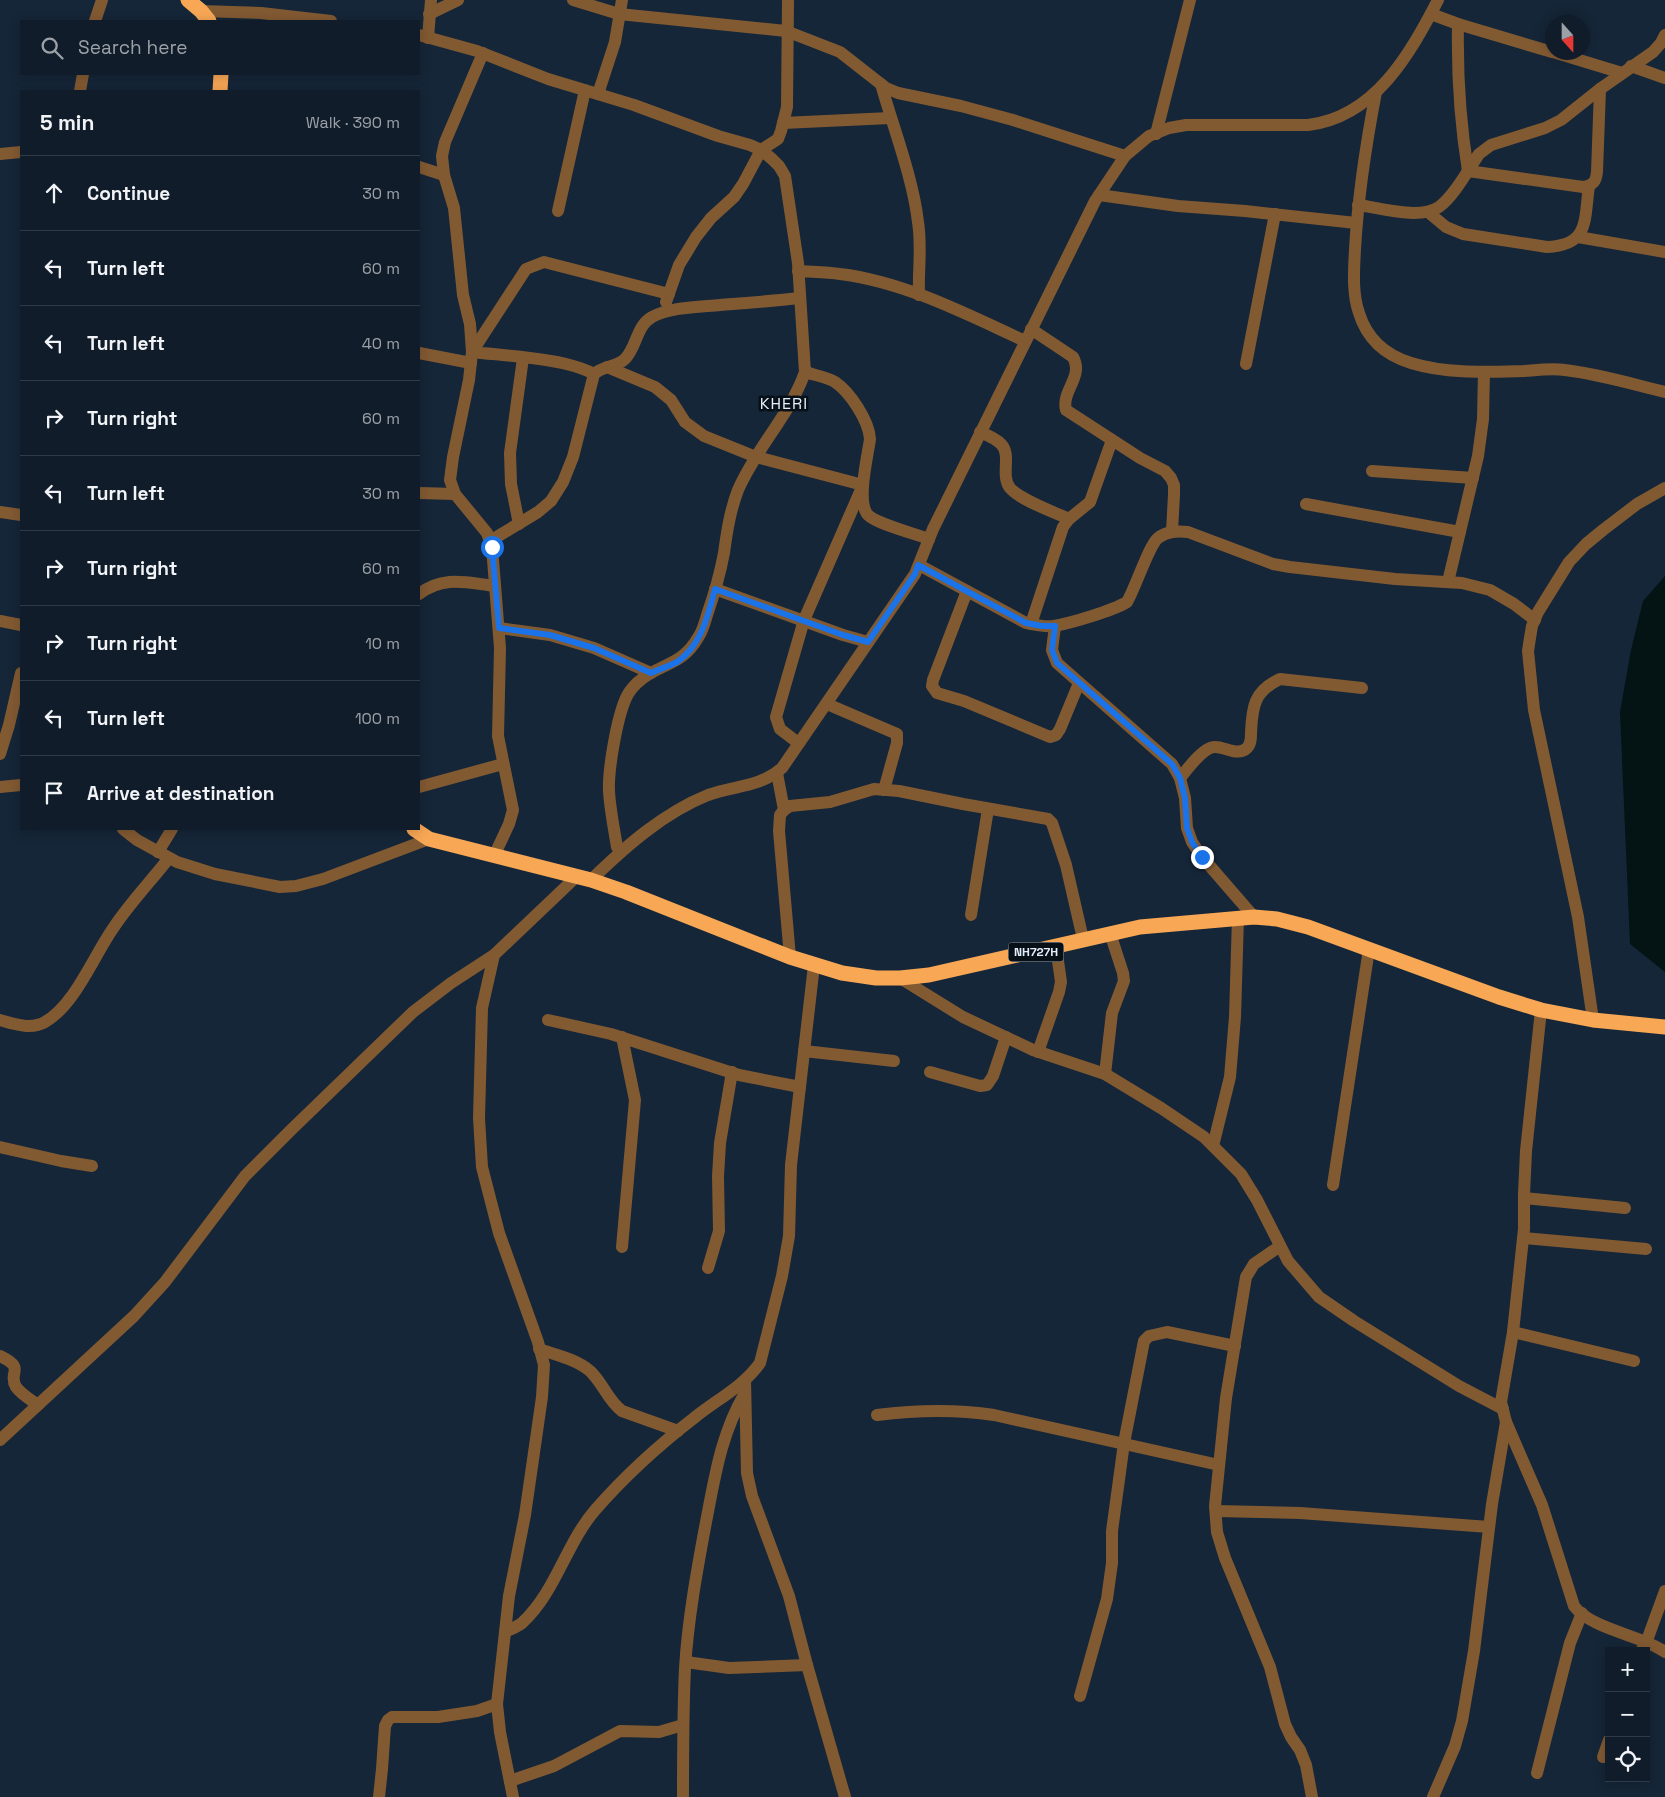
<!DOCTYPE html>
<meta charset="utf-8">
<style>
:root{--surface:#101c2a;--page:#192532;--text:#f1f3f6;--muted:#9ca1a8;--line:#303a47}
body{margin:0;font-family:"Space Grotesk",sans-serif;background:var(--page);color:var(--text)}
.controls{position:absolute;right:15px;bottom:15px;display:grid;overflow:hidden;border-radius:0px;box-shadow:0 2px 12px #0003}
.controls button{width:45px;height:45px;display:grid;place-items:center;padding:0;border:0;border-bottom:1px solid var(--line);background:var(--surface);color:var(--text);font:25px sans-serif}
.compass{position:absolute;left:1545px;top:15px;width:45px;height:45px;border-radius:50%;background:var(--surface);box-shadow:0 2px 12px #0003;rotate:159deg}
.stop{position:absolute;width:15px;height:15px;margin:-11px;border:4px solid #1a73e8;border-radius:50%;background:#fff}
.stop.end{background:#1a73e8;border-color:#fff;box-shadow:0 1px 5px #0008}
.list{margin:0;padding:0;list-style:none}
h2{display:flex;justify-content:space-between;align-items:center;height:65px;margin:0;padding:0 20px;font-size:21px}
h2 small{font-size:16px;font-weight:400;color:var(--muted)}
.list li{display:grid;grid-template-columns:32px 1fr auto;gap:15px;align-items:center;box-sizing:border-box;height:75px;padding:0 20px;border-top:1px solid var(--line)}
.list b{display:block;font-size:19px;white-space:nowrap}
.list em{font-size:16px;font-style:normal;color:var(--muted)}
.icon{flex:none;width:28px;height:28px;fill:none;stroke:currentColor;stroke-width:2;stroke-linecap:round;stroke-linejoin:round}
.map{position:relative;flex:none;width:1665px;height:1797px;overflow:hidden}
.search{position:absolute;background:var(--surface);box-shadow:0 2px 12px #0003;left:20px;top:20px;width:400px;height:55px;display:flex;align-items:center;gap:12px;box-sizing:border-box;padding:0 18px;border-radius:0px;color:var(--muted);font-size:19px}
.panel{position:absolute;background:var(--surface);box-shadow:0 2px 12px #0003;left:20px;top:90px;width:400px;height:740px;border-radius:0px}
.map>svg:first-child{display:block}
.water{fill:#041314}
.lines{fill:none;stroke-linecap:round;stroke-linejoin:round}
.minor{stroke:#825a32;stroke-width:12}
.highway{stroke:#f8a755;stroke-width:15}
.route{stroke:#1a73e8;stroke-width:6}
.labels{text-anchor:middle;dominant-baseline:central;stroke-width:5;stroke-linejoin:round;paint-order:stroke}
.shield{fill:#070f17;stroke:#a1abb7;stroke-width:1}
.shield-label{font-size:12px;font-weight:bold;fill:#e3eefb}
.quarter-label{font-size:16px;letter-spacing:1px;fill:#e3eefb;stroke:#070f17}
</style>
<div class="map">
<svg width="1665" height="1797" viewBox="0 0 1665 1797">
<rect width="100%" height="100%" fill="#152638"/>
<path class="water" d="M1665 576V972L1630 944 1620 712 1631 650 1643 601Z"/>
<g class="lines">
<g class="minor">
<path d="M573 0 619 14 786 31 840 52 886 88 898 93 961 106 1013 120 1125 156"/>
<path d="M201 11 261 13 331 21"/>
<path d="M429 14 458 0"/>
<path d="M1431 14 1458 24 1552 52"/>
<path d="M95 21 102 0"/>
<path d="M1458 24C1457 74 1460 122 1468 171L1583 187C1593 185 1596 182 1597 172L1600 89"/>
<path d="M419 35 477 51 548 79 634 105 718 136 750 145 761 150 772 159 779 166 785 176 798 263 805 372C790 415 756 448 738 490 730 511 727 531 724 553 720 574 714 595 707 615 705 622 703 630 699 636 681 668 660 662 637 683 633 687 628 693 626 698 617 718 608 769 609 791 610 809 614 829 617 847L621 852"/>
<path d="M428 38 431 0"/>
<path d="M1553 52 1622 73"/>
<path d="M483 53 445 142 442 156 444 175 454 208 463 295 470 324 472 352 469 380 453 457 450 480 455 494 487 533 492 547 500 648 498 736 513 810 509 824 494 856"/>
<path d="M1631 66 1665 78"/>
<path d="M881 84C893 127 913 178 918 222 922 246 918 271 919 295"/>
<path d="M80 91 83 74"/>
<path d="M1376 92C1366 144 1358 196 1355 249 1354 270 1352 293 1359 313 1367 339 1385 355 1411 363 1447 374 1486 372 1524 371 1537 370 1552 368 1565 370 1599 374 1632 384 1665 392"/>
<path d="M598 94 615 42 622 0"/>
<path d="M783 123 890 118"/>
<path d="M1156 134 1190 0"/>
<path d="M0 154 21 152"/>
<path d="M419 167 444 175"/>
<path d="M1099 195 1178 206 1245 211 1356 223"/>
<path d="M1358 205C1381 208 1419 220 1439 207 1454 196 1468 170 1479 154L1491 145 1545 128 1561 120 1600 89 1653 52 1661 43 1665 35"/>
<path d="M558 211 585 90"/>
<path d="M1428 212 1446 227 1463 234 1547 247C1590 245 1584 220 1589 186"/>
<path d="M1578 237 1665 252"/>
<path d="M798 271C812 272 827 272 840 274 905 282 966 314 1025 341"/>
<path d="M666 302 679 265 696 237 711 218 734 197 743 184 761 150 778 139 781 131 787 107 788 0"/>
<path d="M1031 329 1073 357C1084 377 1061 391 1066 410L1140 458 1165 471 1171 478 1174 485V494L1172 532"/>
<path d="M419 353 471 363"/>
<path d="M1246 364 1275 214"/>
<path d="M607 367 655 387 671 400 685 422 704 436 756 457 863 485 804 620 776 717 780 729 797 742H800"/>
<path d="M805 372C814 375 827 377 835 382 850 392 869 421 870 439 868 455 856 502 868 515 877 524 916 534 929 539"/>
<path d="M594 374C566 358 506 356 472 352L526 269 544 262 669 294"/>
<path d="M980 432C987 435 995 438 1001 444 1012 455 1000 475 1010 488 1020 500 1054 512 1069 519"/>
<path d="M1372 471 1473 478"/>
<path d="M419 493 455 494"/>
<path d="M1306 504 1460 532"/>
<path d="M0 512 21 515"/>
<path d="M519 524 511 484 510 453 523 358"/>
<path d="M490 541 538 512 551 501 563 482 573 457 594 374C603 366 617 367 625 359 637 347 636 326 652 317 671 307 698 307 720 305 746 303 773 301 800 298"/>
<path d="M919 565 1026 623C1035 625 1045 627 1054 626 1071 623 1112 611 1127 602 1135 589 1149 545 1158 538 1167 531 1177 531 1188 532L1273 564 1290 567 1395 579 1462 583 1490 590 1514 604 1535 620"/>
<path d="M1448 582 1478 456 1483 419 1484 372"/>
<path d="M715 589 843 635 868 642"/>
<path d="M967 591 933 680 932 686 937 693 964 701 1050 737 1056 735 1060 729 1079 683"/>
<path d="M419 594C444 575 467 583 495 586"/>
<path d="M0 621 21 625"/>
<path d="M1031 624 1063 527 1069 519 1090 502 1112 440"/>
<path d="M1055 626 1052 650 1057 663 1172 764 1180 778 1185 798 1187 828 1192 842 1202 857 1254 917"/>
<path d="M499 628 550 635 594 648 651 673"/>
<path d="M827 704 897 734V743L884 790"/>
<path d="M0 754 9 725 21 673"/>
<path d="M777 773 784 810"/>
<path d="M1180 778C1187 770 1202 748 1214 747 1224 746 1238 757 1247 748 1251 744 1251 738 1251 733 1252 707 1254 691 1280 679L1362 688"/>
<path d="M0 787 21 785"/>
<path d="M419 787 503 764"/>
<path d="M123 829 137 840 177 862 215 874 280 887 296 886 323 879 429 839"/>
<path d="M158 852 172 829"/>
<path d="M591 880C625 847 663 813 708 795 735 785 759 788 782 768L915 574 933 529 1095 201 1125 156 1149 136 1169 128 1186 125H1308C1375 117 1410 54 1438 0"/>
<path d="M971 915 988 809"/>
<path d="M790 957 779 831 780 815 784 810 790 806 830 802 874 789 899 791 963 804 1048 819 1052 823 1066 865 1083 939"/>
<path d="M900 978 963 1017 1033 1050 1105 1074 1161 1108 1204 1137 1241 1174 1257 1200 1288 1261 1319 1297 1354 1321 1459 1386 1503 1409"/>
<path d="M1541 1010 1526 1151 1524 1194V1229L1513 1332 1501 1402 1506 1422 1542 1505 1574 1606C1592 1630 1642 1635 1665 1652"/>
<path d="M0 1020C14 1024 31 1030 45 1022 75 1005 94 955 114 927 130 903 151 881 169 858"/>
<path d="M548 1020 611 1034 739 1075 800 1087"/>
<path d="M1593 1020 1578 917 1534 710 1528 651 1530 638 1532 626 1538 612 1569 562 1586 544 1603 530 1637 504 1665 488"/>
<path d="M622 1037 635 1100 622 1247"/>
<path d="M804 1051 894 1061"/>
<path d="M1038 1052 1059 992 1061 982 1056 947"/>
<path d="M930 1072 980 1086 987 1085 993 1076 1006 1037"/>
<path d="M1105 1074 1112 1013 1124 981 1123 973 1110 933"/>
<path d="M1213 1146 1230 1077 1235 1017 1238 917"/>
<path d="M0 1147 61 1161 92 1166"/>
<path d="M1333 1185 1369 949"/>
<path d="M1524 1198 1625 1208"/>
<path d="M1523 1238 1646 1249"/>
<path d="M1280 1246 1254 1264 1246 1277 1226 1398 1215 1506 1217 1532 1225 1558 1270 1667 1285 1724 1291 1737 1300 1750 1306 1765 1312 1797"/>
<path d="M708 1268 719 1231 718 1176 720 1143 732 1072"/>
<path d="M1513 1332 1634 1361"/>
<path d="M539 1349C556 1355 576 1359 590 1371 603 1383 608 1401 622 1411L678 1431"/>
<path d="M0 1356C27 1369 7 1372 16 1387 21 1394 31 1400 38 1405"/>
<path d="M745 1380 747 1473 752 1496 789 1596 807 1665 845 1797"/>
<path d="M877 1415C917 1410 954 1409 994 1415L1219 1465"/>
<path d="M0 1440 134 1316 165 1282 245 1176 291 1130 413 1012 451 983 494 955"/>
<path d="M1216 1511 1300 1513 1489 1527"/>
<path d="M505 1632C511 1629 517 1627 522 1623 556 1592 566 1543 596 1509 625 1476 659 1445 694 1418 716 1400 743 1387 760 1363L782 1276 789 1236 791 1165 814 965"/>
<path d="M1641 1651 1646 1643 1665 1591"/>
<path d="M686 1662 729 1668 807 1665"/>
<path d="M1080 1696 1107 1599 1112 1563V1531L1124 1443 1144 1341 1149 1336 1167 1332 1235 1346"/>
<path d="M1603 1757 1609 1740"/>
<path d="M1537 1773 1570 1643 1582 1613"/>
<path d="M510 1781 554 1766 620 1731 659 1732 683 1725"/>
<path d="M379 1797 382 1769 385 1726 388 1720 392 1717H438L477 1711 497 1704"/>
<path d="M513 1797 500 1732 497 1704 509 1596 525 1515 542 1397 544 1365 538 1342 499 1233 482 1167 479 1118 482 1008 494 955 576 877"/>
<path d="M683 1797C683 1754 683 1711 685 1668 688 1619 697 1570 706 1522 715 1476 721 1434 745 1393"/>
<path d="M1433 1797 1455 1746 1462 1721 1474 1651 1492 1504 1506 1422"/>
</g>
<g class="highway">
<path d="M188 0 201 11 209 21"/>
<path d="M220 91 221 74"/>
<path d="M414 829 429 839 591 880 626 892 790 957 842 973 876 978H900L929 975 1140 927 1254 917 1277 919 1308 927 1499 997 1541 1010 1593 1020 1665 1027"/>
</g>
</g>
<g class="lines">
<path class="route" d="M492 547 499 628 550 635 594 648 651 673C660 669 669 666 677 662 701 646 708 616 715 589L843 635 868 642 915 574 918 565 1026 623 1042 626H1055L1052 650 1057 663 1172 764 1180 778 1185 798 1187 828 1192 842 1202 857"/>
</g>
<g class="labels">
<rect class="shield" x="1008.5" y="942.5" width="55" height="19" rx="4"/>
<g class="shield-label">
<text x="1036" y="952">NH727H</text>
</g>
<g class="quarter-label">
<text x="784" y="403">KHERI</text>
</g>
</g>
</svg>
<div class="controls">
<button>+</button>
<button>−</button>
<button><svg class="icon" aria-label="locate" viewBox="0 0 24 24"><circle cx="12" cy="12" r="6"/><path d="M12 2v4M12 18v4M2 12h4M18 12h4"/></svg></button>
</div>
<svg class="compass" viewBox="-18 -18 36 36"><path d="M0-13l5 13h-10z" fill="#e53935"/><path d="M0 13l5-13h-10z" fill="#9ca1a8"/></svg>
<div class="stop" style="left:492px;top:547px"></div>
<div class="stop end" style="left:1202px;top:857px"></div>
<div class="search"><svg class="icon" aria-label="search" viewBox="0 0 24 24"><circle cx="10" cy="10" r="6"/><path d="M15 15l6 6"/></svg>Search here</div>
<section class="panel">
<h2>5 min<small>Walk · 390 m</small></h2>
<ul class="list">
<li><svg class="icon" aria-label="ahead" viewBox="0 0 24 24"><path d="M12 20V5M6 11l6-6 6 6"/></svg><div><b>Continue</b></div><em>30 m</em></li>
<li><svg class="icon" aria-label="left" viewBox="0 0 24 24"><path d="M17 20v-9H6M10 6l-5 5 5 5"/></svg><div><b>Turn left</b></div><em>60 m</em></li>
<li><svg class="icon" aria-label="left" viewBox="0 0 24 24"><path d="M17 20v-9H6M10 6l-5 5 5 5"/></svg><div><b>Turn left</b></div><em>40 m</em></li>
<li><svg class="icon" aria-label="right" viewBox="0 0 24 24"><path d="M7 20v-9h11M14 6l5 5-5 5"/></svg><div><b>Turn right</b></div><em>60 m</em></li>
<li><svg class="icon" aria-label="left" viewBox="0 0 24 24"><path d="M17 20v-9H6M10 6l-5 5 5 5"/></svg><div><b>Turn left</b></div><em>30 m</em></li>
<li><svg class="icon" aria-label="right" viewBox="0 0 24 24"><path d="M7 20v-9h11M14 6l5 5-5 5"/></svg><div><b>Turn right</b></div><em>60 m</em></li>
<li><svg class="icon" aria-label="right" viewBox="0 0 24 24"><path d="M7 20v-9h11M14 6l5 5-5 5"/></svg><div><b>Turn right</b></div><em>10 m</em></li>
<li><svg class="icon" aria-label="left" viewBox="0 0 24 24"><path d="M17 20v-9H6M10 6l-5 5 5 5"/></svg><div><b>Turn left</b></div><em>100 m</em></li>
<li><svg class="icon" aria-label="arrive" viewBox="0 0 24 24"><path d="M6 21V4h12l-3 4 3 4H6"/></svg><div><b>Arrive at destination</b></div></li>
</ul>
</section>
</div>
